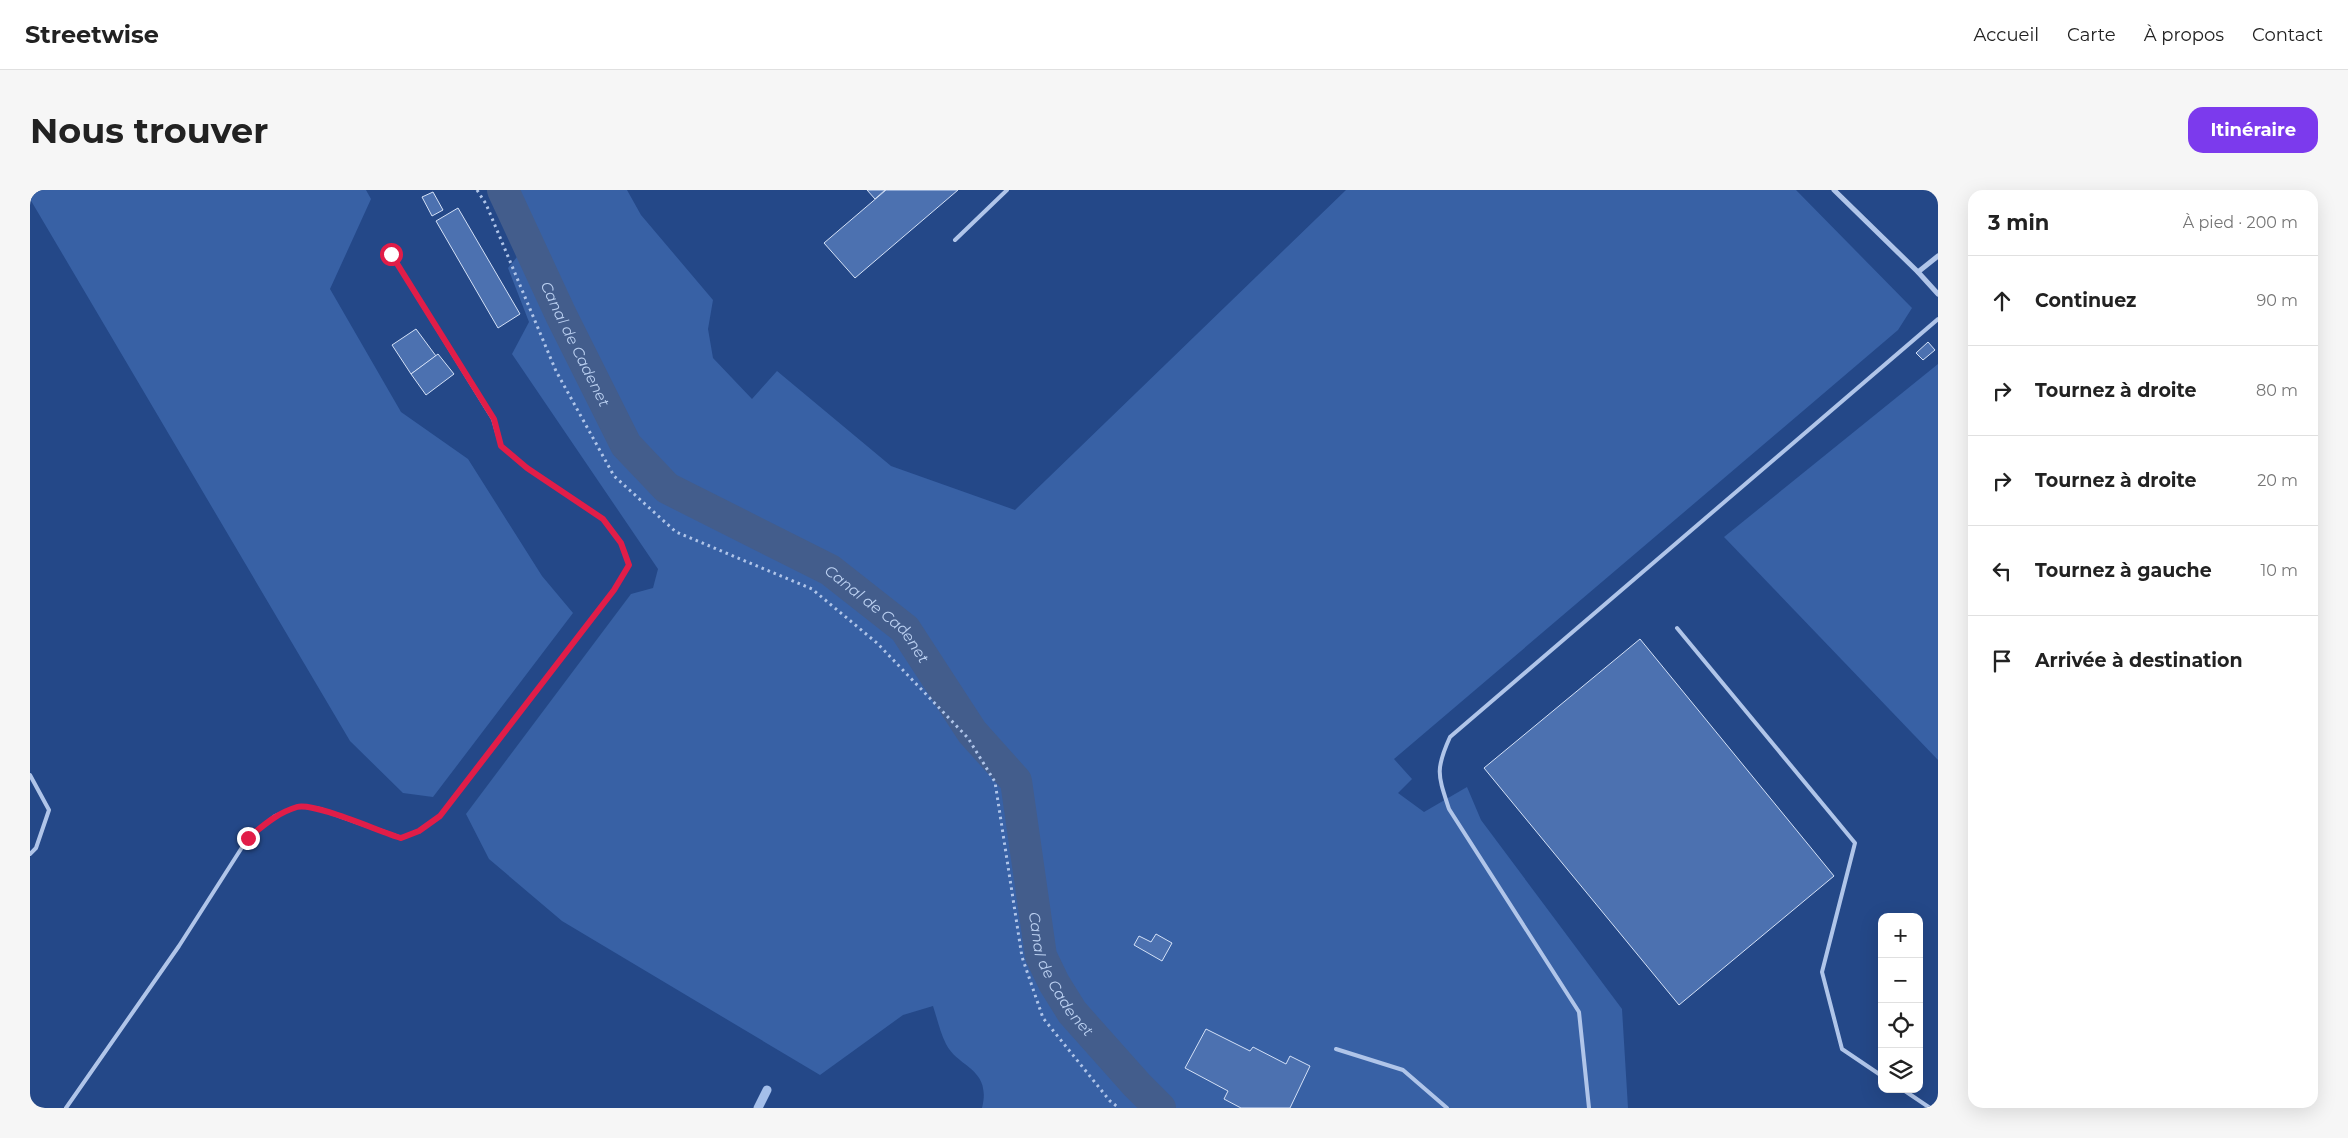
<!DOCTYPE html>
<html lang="fr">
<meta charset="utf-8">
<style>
:root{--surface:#fff;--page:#f6f6f6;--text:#222;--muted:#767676;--line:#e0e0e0;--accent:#7c3aed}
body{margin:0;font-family:Montserrat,sans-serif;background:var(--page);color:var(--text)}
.controls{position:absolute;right:15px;bottom:15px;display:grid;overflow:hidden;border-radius:10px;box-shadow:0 5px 20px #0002}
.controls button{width:45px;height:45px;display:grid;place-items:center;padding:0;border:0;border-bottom:1px solid var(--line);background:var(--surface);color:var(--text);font:25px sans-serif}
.stop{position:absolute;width:15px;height:15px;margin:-11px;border:4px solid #e11d48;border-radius:50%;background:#fff}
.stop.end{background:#e11d48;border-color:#fff;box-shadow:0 1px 5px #0008}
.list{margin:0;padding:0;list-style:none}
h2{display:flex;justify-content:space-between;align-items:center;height:65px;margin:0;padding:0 20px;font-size:21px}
h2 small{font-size:16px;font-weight:400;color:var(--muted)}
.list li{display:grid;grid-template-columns:32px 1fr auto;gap:15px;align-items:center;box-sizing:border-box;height:90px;padding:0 20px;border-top:1px solid var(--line)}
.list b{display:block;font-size:19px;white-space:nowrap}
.list em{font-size:16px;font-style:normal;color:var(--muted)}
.icon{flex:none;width:28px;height:28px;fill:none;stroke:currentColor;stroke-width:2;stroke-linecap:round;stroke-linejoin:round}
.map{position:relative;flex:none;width:1908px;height:918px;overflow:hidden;border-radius:15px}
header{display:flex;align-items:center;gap:30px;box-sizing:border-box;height:70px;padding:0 25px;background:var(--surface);border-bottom:1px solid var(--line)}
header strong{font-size:24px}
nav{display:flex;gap:28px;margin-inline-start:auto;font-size:18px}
.intro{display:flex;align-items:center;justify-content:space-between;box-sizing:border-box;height:120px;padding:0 30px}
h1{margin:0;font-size:35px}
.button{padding:12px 22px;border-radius:15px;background:var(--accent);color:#fff;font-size:18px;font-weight:700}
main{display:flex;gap:30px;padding:0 30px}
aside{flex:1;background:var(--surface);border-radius:15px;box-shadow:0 5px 20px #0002}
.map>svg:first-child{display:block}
.green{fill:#3861a5}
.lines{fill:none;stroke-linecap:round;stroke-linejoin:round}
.stream{stroke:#a4bfea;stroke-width:9}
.canal{stroke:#435d8c;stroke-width:32}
.building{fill:#4c71b0;stroke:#d4e1f7}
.path{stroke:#b0c5e9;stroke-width:3;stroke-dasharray:2.5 4;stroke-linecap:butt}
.lane{stroke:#b0c5e9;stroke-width:4}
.street{stroke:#b0c5e9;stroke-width:5}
.route{stroke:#e11d48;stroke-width:6}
.labels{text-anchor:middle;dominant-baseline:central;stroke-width:4;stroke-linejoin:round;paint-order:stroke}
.water-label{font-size:15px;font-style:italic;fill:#bbd0f1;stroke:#244888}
</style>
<header>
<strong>Streetwise</strong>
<nav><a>Accueil</a><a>Carte</a><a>À propos</a><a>Contact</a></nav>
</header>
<div class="intro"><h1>Nous trouver</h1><a class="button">Itinéraire</a></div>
<main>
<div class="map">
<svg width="1908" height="918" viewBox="0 0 1908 918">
<rect width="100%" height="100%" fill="#244888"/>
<g class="green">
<path d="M0 0H336L341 9 300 99 371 222 438 269 512 386 543 423 403 607 373 603 320 551 0 9Z"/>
<path d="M488 0H597L611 25 683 110 678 139 683 168 722 209 747 181 861 276 985 320 1316 0H1766L1882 118 1868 140 1364 569 1382 589 1368 603 1394 622 1437 597 1451 630 1592 819 1598 918H952C962 878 928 878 916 854 910 842 907 828 903 816L873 825 790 885 532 731 459 669 436 624 601 404 623 398 628 379 482 164 499 132 478 78 500 51Z"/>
<path d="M1908 174V570L1694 347Z"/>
</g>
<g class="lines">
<path class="stream" d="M728 918 737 900"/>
<path class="canal" id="s1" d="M473 0 531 125 596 255 637 298 800 380 875 439 942 542 986 591 1011 766 1024 793 1042 822 1107 895 1130 918"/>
</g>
<g class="building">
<path d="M837 0H855L845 9Z"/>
<path d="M856 0H928L825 88 794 53Z"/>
<path d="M403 2 413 20 402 26 392 7Z"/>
<path d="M428 18 490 124 468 138 406 31Z"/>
<path d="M386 139 406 166 381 184 362 155Z"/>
<path d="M1898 152 1905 160 1893 170 1886 163Z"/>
<path d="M408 164 424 184 396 205 381 184Z"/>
<path d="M1610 449 1804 686 1649 815 1454 578Z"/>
<path d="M1126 744 1142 753 1132 771 1104 755 1109 746 1121 752Z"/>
<path d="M1176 839 1220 861 1223 857 1256 874 1260 866 1280 876 1260 918H1211L1194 909 1198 901 1155 878Z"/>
</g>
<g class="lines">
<path class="path" d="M447 0 456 14 526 181 584 286 646 342 782 399 847 453 938 548 965 592 992 767 1013 828 1080 911 1089 918"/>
<g class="lane">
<path d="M925 50 977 0"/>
<path d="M1647 438 1825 653 1792 782 1812 859 1852 886"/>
<path d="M0 585 19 620 6 658 0 664"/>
<path d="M1306 859 1373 880 1417 918"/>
<path d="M1872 899 1900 918"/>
<path d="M36 918 149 756 218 648 245 626 269 616 290 619 371 648 389 641 410 626 584 400 599 375 591 353 573 329 497 278 471 256 463 229 361 64"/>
<path d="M1559 918 1549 822 1419 619C1408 585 1405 580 1420 547L1908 129"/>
</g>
<g class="street">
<path d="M1804 0 1888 82 1908 104"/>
<path d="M1888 82 1908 66"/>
</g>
</g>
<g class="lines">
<path class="route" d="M218 648C234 635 247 623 267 617 284 612 350 642 371 648L389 641 410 626 584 400 599 375 591 353 573 329 497 278 471 256 464 229 361 64"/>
</g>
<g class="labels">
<g class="water-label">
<text stroke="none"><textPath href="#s1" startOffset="170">Canal de Cadenet</textPath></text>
<text stroke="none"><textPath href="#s1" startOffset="590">Canal de Cadenet</textPath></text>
<text stroke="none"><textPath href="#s1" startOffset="1010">Canal de Cadenet</textPath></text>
</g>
</g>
</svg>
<div class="controls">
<button>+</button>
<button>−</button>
<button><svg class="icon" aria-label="locate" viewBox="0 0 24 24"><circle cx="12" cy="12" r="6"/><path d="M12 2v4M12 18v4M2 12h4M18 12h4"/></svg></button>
<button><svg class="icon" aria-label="layers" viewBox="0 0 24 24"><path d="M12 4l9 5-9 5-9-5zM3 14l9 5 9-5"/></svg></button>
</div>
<div class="stop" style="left:361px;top:64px"></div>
<div class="stop end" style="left:218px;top:648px"></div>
</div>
<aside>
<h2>3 min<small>À pied · 200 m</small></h2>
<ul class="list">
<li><svg class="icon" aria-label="ahead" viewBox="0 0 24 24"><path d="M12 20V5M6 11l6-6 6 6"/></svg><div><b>Continuez</b></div><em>90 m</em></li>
<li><svg class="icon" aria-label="right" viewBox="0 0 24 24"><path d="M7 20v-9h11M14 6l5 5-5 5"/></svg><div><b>Tournez à droite</b></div><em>80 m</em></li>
<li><svg class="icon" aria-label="right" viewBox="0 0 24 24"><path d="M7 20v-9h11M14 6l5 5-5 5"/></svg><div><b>Tournez à droite</b></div><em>20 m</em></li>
<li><svg class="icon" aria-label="left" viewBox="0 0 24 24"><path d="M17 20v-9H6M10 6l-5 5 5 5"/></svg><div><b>Tournez à gauche</b></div><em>10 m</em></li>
<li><svg class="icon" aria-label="arrive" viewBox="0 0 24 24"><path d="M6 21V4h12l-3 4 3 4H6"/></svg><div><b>Arrivée à destination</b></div></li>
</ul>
</aside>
</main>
